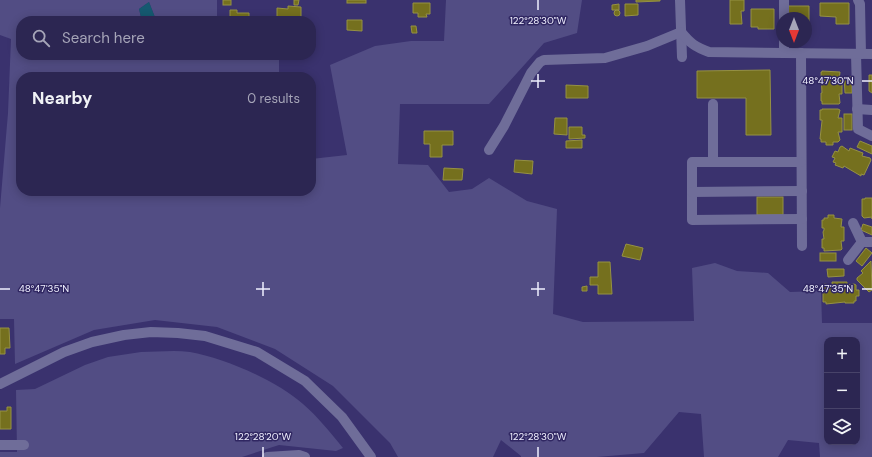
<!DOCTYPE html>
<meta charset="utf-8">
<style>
:root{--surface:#2c2652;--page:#38325c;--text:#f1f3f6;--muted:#a6a5b8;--line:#484369}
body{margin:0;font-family:"DM Sans",sans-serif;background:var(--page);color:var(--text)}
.controls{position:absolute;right:12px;bottom:12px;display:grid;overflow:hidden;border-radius:8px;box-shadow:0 2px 10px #0003}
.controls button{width:36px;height:36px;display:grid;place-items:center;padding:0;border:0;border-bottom:1px solid var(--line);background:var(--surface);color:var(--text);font:20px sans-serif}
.compass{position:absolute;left:776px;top:12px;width:36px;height:36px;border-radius:50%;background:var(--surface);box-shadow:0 2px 10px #0003;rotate:180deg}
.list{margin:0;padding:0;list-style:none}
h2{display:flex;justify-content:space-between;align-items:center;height:52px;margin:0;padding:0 16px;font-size:17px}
h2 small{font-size:13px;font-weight:400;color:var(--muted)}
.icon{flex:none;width:22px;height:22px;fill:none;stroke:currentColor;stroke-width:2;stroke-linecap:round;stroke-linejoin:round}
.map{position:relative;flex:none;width:872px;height:457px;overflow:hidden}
.search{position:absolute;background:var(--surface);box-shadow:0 2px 10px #0003;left:16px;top:16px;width:300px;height:44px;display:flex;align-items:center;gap:10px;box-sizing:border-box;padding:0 14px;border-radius:16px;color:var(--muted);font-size:15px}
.panel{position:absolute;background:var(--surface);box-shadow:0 2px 10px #0003;left:16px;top:72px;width:300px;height:124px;border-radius:16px}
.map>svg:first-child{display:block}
.green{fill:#524d84;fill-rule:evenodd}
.water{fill:#155970}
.building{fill:#75701e;stroke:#959143}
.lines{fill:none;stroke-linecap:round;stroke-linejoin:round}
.minor{stroke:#6f6d99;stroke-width:10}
.ticks{fill:none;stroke:#efeffe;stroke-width:1.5}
.ticks-label{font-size:10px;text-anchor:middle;fill:#efeffe;stroke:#302762;stroke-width:3;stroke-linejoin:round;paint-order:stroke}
</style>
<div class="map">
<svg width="872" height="457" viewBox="0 0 872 457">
<rect width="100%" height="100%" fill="#3a326e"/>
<g class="green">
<path d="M0 0H217V21H155L156 20 149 2 139 9 142 21H21V55H279V77H21V191H311V159L347 155 330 65 375 46 411 41H444L446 0H582L577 33 544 43 489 104H400L398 164 428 165 449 192 472 189 489 178 527 201 557 209 553 314 583 322 694 321 692 268 715 263 737 271 768 273 790 292 821 291 822 323H872V457H820L819 443 788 440 778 457H704L701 414 679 412 644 453 597 457H521V456L501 440 493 457H398L390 443 333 386 275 349 217 327 155 320 94 330 15 364 14 319H0V208L8 113 11 39 0 35ZM827 340H857V442H827Z"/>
<path d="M141 352C157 352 174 350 190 352 225 358 277 381 303 404 318 417 330 432 343 448L336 451 279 445 242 457H0V452H17L16 390 35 389 85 365 108 357Z"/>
</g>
<path class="water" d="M149 2 156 20 142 21 139 9Z"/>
<g class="building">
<rect x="223" y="0" width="8" height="5"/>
<path d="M294 0H299L298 5H294Z"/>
<rect x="347" y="0" width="19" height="3"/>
<path d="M636 0H660V1L636 2Z"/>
<path d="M730 0H744V11H741L742 24H730Z"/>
<path d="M413 3H430V14H426L427 17H418V13H413Z"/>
<path d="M820 3H849V24H836V17L820 16Z"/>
<path d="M619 4V10H612V5Z"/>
<path d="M625 4H638V15L625 16Z"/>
<path d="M288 6 301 7V19H277V8L288 9Z"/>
<path d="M785 6H809V27L806 26V18H785Z"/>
<path d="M751 9H774V29H758V27H751Z"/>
<path d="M230 10H237V13H249V21H230Z"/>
<circle cx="617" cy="13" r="3"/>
<path d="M347 20H362V31L347 30Z"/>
<path d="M411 26H416L417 33H412Z"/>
<path d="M770 70 771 135H746V98H697V71Z"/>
<path d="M822 71 840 72 839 81 842 80V94H839L840 103 839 104H822V101H821V93H822L821 72H822Z"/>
<path d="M869 75H872V93L869 91Z"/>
<path d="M844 77H852V93H845Z"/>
<path d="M566 85 588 86V98H566Z"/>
<path d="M822 109H838L840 110 838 118H842V132H838L840 140 838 142H833V145H826V142H821V139H820L822 121V120H820V110H822Z"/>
<rect x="844" y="114" width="8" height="16"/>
<path d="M555 118H567V135L554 134Z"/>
<path d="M569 127H582V135H585V138L569 139Z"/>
<path d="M424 131H453V145H442V157H430V144H424Z"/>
<path d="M582 140V148H566V141Z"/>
<path d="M860 141 872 146V154L857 147Z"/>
<path d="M842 146 849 151 850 148 863 153 862 156 870 158 871 160 864 175 861 174V176L844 166 843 168 835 165 836 163 833 162 835 158 832 157 835 151 838 152 840 147Z"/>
<path d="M515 160 533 161 532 174 514 172Z"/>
<path d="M444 168 463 169 462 180H443Z"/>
<rect x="757" y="197" width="26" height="18"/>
<path d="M865 198H872V219V217L864 218 862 216V199H865Z"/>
<path d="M828 215H834V218L842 219 841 227H844V241H841L842 249 841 250 824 251V248H822V239H824L823 232 824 230V228H822V220H824V218H828Z"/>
<path d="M863 224 872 227V235L861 230Z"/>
<path d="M626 244 643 248 640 260 622 256Z"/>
<path d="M866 248 872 253 862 266 856 261Z"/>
<rect x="820" y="253" width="16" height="8"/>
<path d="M871 261 872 290 869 292 857 280V278L863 273 861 271Z"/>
<path d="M598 262H610L612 294H598V285H590V277H598Z"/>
<path d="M827 269H844V276L828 277Z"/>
<path d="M832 282H847V285L854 284 856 285V290H859V296H856V301H854V303H845V302L826 304V302H823V286L824 284 832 285Z"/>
<path d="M587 286V291H582V287Z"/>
<path d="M0 328H9L10 348H5V354H0Z"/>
<path d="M7 407H11V429H0V411H7Z"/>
</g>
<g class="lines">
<g class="minor">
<path d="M680 0 682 57"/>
<path d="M784 0V18"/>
<path d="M858 0 860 4 861 54"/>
<path d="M784 42V53"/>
<path d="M801 53 802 246"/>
<path d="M856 54 858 129 872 136"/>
<path d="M713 104V162"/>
<path d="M857 109 872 110"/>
<path d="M489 150 504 126 531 73 540 62 544 60 605 58 647 46 681 32C690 43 695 47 709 52L872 54"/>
<path d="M801 162H692V220L802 219"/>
<path d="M692 192 802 191"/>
<path d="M853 223 862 242"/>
<path d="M848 260 862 242H872"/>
<path d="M0 384 64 352 92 342 124 335 151 332 178 333 205 336 257 352 305 381 342 417 371 457"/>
<path d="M0 445H24"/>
<path d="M267 457 299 455 305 457"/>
</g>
</g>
<path class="ticks" d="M538 0V10M538 74V88M531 81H545M862 81H872M263 282V296M538 282V296M0 289H10M256 289H270M531 289H545M862 289H872M263 447V457M538 447V457"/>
<g class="ticks-label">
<text x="538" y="24">122°28'30"W</text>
<text x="828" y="84">48°47'30"N</text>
<text x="828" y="292">48°47'35"N</text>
<text x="44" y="292">48°47'35"N</text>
<text x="263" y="440">122°28'20"W</text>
<text x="538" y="440">122°28'30"W</text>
</g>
</svg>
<div class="controls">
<button>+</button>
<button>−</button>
<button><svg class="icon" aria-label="layers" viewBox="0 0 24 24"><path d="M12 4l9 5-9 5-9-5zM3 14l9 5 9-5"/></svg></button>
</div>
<svg class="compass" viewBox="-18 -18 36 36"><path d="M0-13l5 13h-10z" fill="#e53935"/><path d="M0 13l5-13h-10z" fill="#a6a5b8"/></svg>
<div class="search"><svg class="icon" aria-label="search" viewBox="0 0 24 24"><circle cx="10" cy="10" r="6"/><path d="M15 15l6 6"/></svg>Search here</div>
<section class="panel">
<h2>Nearby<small>0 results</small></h2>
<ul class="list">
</ul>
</section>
</div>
